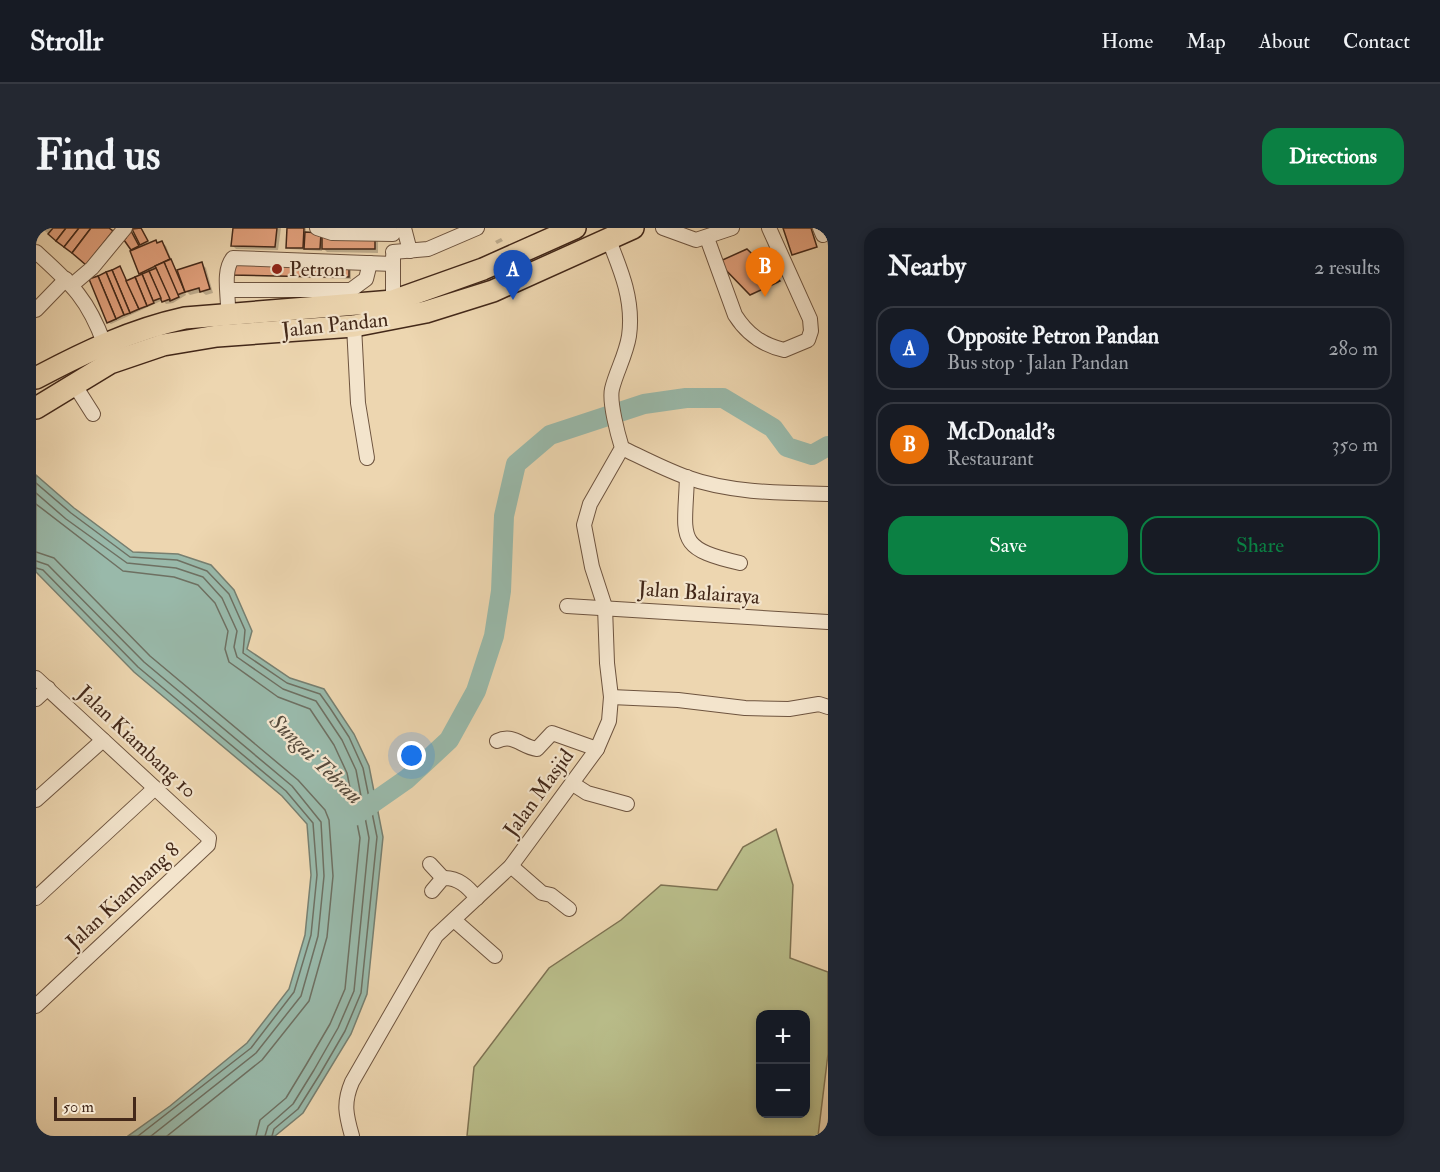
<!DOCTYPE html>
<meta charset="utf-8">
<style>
:root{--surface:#171b24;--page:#242831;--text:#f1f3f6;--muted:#9ea1a6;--line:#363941;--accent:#0b8043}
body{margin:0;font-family:"IM FELL Double Pica",serif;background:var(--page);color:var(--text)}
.controls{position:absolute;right:18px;bottom:18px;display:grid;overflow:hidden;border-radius:12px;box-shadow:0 3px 9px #0003}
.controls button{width:54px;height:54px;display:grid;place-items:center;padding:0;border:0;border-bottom:2px solid var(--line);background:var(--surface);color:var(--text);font:30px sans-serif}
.scale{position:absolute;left:18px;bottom:15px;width:82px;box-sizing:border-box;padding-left:6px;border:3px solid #432819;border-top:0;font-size:16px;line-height:21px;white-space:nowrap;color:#432819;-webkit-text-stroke:4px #f3e4cc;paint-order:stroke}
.you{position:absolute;left:376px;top:528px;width:21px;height:21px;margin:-15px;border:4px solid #fff;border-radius:50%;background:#1a73e8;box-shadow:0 0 0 9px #1a73e833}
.badge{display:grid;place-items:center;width:39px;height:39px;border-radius:50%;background:var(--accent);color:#fff;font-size:20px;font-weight:700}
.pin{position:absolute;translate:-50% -50px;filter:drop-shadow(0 2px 3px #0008)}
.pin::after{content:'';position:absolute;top:32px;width:21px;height:18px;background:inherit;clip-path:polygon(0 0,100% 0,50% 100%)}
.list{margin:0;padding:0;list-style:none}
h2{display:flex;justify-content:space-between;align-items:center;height:78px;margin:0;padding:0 24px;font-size:26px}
h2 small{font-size:20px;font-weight:400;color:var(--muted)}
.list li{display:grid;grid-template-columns:39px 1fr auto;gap:18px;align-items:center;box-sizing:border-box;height:84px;margin:0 12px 12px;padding:0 12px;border:2px solid var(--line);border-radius:18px}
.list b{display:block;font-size:22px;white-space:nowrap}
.list p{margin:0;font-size:20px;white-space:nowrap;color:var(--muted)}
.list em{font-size:20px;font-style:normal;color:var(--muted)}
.actions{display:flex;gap:12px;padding:18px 24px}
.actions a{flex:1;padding:14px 0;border:2px solid var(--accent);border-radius:18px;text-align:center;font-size:21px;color:var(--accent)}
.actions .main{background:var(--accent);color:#fff}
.map{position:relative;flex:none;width:792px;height:908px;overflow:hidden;border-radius:18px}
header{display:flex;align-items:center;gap:36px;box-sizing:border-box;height:84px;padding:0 30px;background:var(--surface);border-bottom:2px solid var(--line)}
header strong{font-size:28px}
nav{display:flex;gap:33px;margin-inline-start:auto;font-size:21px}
.intro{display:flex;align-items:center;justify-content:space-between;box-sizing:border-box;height:144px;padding:0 36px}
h1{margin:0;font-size:42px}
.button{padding:15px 27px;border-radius:18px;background:var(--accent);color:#fff;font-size:21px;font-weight:700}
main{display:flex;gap:36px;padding:0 36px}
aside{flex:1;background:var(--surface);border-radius:18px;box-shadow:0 3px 9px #0003}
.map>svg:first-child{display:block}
.green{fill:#b9bd8a;stroke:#7e7252;stroke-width:1.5;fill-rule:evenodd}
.water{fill:#99b9aa;stroke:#777f70;stroke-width:1.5}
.shadow{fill:#0003}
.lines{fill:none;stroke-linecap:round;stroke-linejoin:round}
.shore{stroke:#6e7062;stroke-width:1.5}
.river{stroke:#99b9aa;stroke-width:20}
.building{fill:#e3a17d;stroke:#432819;stroke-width:1.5}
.minor-casing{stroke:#6e543f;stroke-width:16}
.highway-casing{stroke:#432819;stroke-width:24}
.minor{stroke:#f3e4cc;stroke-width:14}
.highway{stroke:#edd6b0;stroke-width:21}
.poi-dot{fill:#8f2418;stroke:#f3e4cc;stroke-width:2}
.labels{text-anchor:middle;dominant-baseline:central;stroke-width:4.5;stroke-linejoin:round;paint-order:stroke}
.poi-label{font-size:21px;fill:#432819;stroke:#f3e4cc;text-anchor:start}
.street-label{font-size:21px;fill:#432819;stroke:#f3e4cc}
.water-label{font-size:22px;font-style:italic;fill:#584c3d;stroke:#f3e4cc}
</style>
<header>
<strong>Strollr</strong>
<nav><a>Home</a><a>Map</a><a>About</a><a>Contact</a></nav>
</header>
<div class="intro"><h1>Find us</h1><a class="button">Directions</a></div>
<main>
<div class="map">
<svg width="792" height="908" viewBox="0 0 792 908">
<rect width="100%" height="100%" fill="#edd6b0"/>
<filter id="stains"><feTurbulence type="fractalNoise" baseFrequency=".00333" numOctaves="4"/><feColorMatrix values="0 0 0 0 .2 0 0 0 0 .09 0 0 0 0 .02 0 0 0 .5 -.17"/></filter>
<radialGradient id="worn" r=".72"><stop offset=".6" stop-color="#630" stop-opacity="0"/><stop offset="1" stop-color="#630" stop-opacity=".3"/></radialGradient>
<path class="green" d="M740 601 757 657 754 730 792 744V826L782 908H431L438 839 513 740 585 692 625 657 681 662 707 619ZM724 786H770V886H724Z"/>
<path class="water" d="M0 247 38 280 97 324 142 326 175 337 198 362 216 403 211 421 254 450 288 461 318 506 333 538 347 609 331 766 315 806 267 885 239 908H92L134 878 211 815 253 761 269 707 275 647 271 596 246 568 98 444 0 344Z"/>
<g class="shadow">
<path d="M5 0H71L78 6 53 38Z"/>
<path d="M101 0 106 1 113 17 126 15 130 18 140 43 166 36 170 40 177 65 170 67 166 64 154 67 147 60 150 67 137 75 130 76 127 72 75 96 72 94 84 40 91 54 106 47 98 23 90 12 94 3 102 10 98 2Z"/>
<path d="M198 0H245L242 22 200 21 196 17Z"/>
<path d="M252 0H270V6L342 12V25L291 24 286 19V23L254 21 252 19Z"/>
<path d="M465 10 467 13 461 16 459 13Z"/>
<path d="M710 22 743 55 716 67 685 34Z"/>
<path d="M315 40V51L197 47Z"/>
</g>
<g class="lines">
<g class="shore">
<path d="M0 255 35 285 94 329 141 332 171 343 193 366 209 402 207 425 251 455 284 466 294 480 313 509 327 540 341 609 325 765 309 803 284 846 262 881 238 901 236 908"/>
<path d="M0 265 30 291 91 335 140 340 167 349 186 370 201 403 198 419 201 429 247 461 280 473 306 512 320 542 333 610 318 763 302 800 278 842 257 876 232 898 229 908"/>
<path d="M0 276 87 343 138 349 162 357 179 375 192 403 189 421 193 434 242 469 274 481 298 517 311 545 324 610 309 761 294 796 270 837 250 870 224 892 220 908"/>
<path d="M0 324 18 330 114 428 262 552 289 582 293 592 297 648 291 709 273 773 226 832 131 908"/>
<path d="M0 333 12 337 108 434 256 558 285 594 288 648 282 708 265 768 220 825 115 908"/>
<path d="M0 340 7 342 102 439 250 563 277 595 281 647 275 707 258 764 215 820 102 908"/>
</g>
<path class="river" d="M318 588 371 551 413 512 440 463 458 408 465 363 468 288 480 236 514 207 608 176 650 170H687L737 200 751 219 776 227 792 218"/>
</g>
<g class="building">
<path d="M17 0H30L20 13 12 6Z"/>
<path d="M30 0H43L28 19 20 13Z"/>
<path d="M43 0H55L36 25 28 19Z"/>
<path d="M55 0H73L77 3 50 37 36 25Z"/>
<path d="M105 0 112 13 104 17 96 1Z"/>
<path d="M197 0H241L239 19 195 18Z"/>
<path d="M251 0H268L267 20H250Z"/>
<path d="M747 0H775L781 19 756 27Z"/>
<path d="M94 1 103 18 95 22 88 12 90 10 87 7Z"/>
<path d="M269 4 285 5 284 21H268Z"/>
<rect x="286" y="7" width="53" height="14"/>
<path d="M120 12 121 15 126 13 134 31 103 46 94 23Z"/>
<path d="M711 21 744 53 714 67 682 34Z"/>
<path d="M135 31 149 64 141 67 128 34Z"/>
<path d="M128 34 143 69 134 73 119 38Z"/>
<path d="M166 34 174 61 164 64 163 60 149 64 141 42Z"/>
<path d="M196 34 286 35 285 49 195 47Z"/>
<path d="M286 35 313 36V49H285Z"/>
<path d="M84 38 103 81 94 85 76 42Z"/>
<path d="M120 40 134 71 126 74 113 43Z"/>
<path d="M76 42 94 85 88 87 70 44Z"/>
<path d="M113 43 125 70 117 73 106 46Z"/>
<path d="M70 44 88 87 80 91 62 48Z"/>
<path d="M106 46 118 75 111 78 99 49Z"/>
<path d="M62 48 80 91 71 95 53 51Z"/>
<path d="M99 49 111 78 103 81 90 53Z"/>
</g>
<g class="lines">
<g class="minor-casing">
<g id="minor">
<path d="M281 0 296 5 357 6"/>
<path d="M368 0 374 23"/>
<path d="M627 0 660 12 696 0"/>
<path d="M784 0 787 7"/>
<path d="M671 10 699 87C711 106 726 117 748 122L772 112 775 103 774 91 733 0"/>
<path d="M0 24C35 56 51 69 68 115"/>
<path d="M357 24 392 21 441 0"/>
<path d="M357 29V73"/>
<path d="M36 57 56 40 89 0"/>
<path d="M193 62H315L330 51 334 35"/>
<path d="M0 82 30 51"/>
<path d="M192 85C193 69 186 43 197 30L357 36"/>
<path d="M318 98 322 175 331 230"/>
<path d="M38 156 57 186"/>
<path d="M586 220C607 230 628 241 650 249 694 265 745 265 792 266"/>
<path d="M651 249C649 310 638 320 704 335"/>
<path d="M531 378 792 394"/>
<path d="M0 450 173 610 172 617 0 778"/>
<path d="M575 469 642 472 709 480 753 481 783 476 792 479"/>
<path d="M0 471 12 460"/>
<path d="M461 513C478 505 485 519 501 521L516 505 561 521"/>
<path d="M537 556 551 565 591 576"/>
<path d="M0 572 67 512"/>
<path d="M394 636 407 650"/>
<path d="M475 638 506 665 515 667 533 681"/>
<path d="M396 663 407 650C422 649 432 659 441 670"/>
<path d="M0 670 119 560"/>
<path d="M418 692 459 728"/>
<path d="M316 908C310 887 307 875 316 854L400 708 475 638 561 521 573 493 575 469 571 435 569 379 556 339 548 297 554 276 586 220C582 207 573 174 576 161 580 144 590 127 593 108 598 73 585 42 572 10"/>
</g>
</g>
<g class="highway-casing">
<g id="highway">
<path d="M0 150C49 124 95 102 149 90L357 73 447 41 539 0"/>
<path d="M0 180 74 135 127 117 181 108 318 98 390 84 457 63 597 0"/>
</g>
</g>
<use href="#minor" class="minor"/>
<use href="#highway" class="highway"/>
</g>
<circle class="poi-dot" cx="241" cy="41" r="6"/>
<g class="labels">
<g class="poi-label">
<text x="253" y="41">Petron</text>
</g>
<g class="street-label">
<text transform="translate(299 97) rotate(-6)">Jalan Pandan</text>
<text transform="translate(663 365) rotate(4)">Jalan Balairaya</text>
<text transform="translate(101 514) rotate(43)">Jalan Kiambang 10</text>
<text transform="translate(503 565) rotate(-54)">Jalan Masjid</text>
<text transform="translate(87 668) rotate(-43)">Jalan Kiambang 8</text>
</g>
<g class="water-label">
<text transform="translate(280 531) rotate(44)">Sungai Tebrau</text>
</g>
</g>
<rect width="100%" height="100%" filter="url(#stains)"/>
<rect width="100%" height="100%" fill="url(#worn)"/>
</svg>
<div class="controls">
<button>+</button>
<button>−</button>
</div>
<div class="scale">50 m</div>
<div class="you"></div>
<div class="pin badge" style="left:477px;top:72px;background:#1a4fb4">A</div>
<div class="pin badge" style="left:729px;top:69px;background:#e8710a">B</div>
</div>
<aside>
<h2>Nearby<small>2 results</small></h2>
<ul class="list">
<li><span class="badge" style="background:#1a4fb4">A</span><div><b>Opposite Petron Pandan</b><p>Bus stop · Jalan Pandan</p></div><em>280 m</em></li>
<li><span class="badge" style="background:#e8710a">B</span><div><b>McDonald's</b><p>Restaurant</p></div><em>350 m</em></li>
</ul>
<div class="actions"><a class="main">Save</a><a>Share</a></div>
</aside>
</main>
